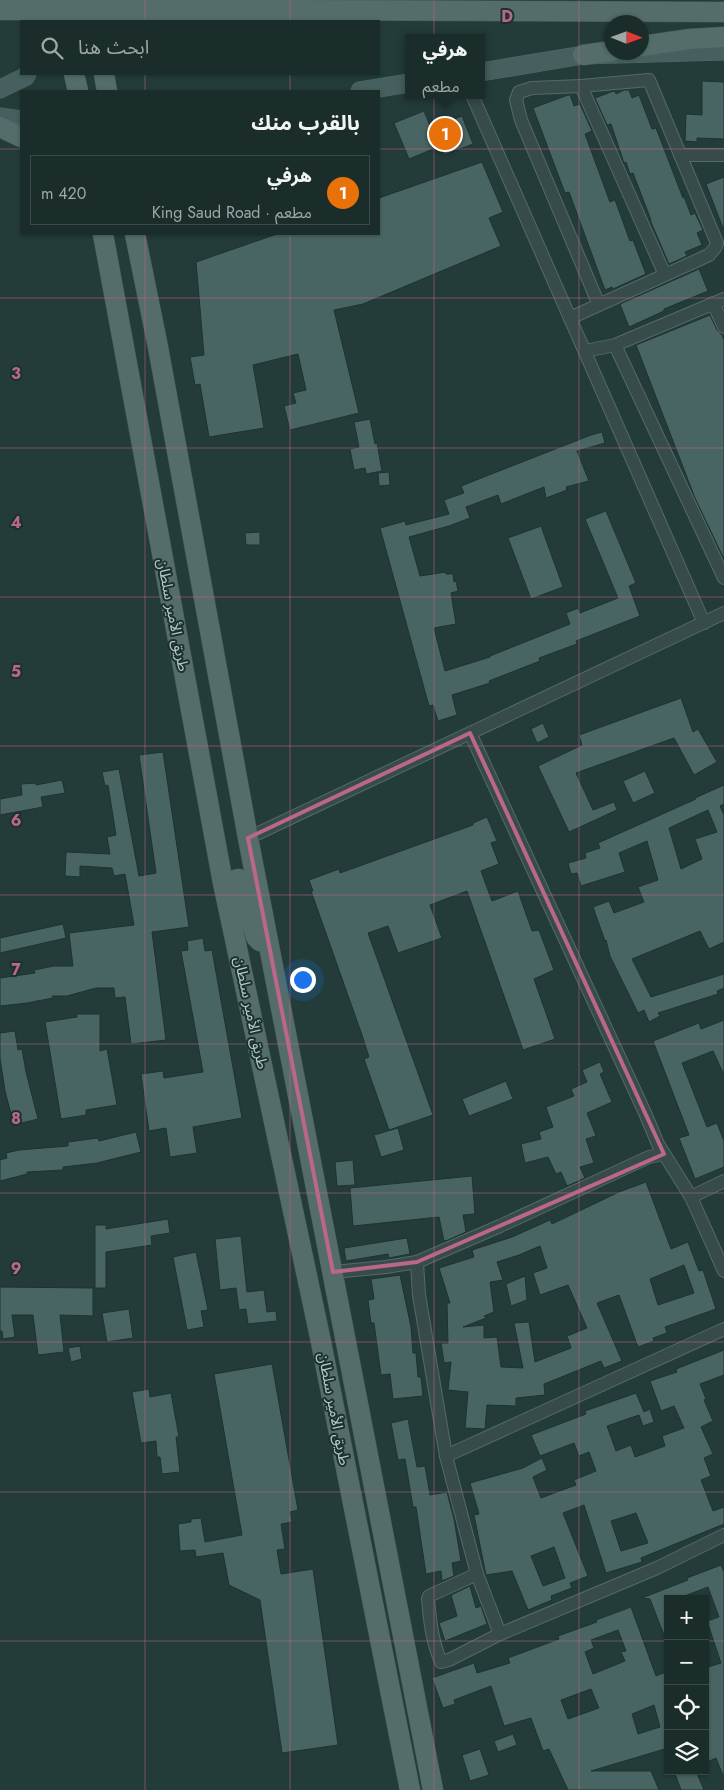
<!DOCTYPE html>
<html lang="ar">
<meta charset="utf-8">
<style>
:root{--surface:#1a2d2b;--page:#233533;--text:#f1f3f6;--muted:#9fa8a9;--line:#384947;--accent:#86f9f0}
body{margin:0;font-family:Jost,"Noto Sans Arabic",sans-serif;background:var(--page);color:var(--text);direction:rtl}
.controls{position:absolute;right:15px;bottom:15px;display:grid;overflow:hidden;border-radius:0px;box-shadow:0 1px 4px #0004}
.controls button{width:45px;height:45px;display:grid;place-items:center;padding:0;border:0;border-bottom:1px solid var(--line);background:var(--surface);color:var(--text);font:25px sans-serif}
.compass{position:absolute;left:604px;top:15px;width:45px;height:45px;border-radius:50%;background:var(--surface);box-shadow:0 1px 4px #0004;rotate:91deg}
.you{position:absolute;left:302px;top:979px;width:18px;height:18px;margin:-12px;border:4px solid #fff;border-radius:50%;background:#1a73e8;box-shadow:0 0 0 8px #1a73e833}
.badge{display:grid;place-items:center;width:32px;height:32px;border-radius:50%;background:var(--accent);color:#fff;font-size:16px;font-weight:700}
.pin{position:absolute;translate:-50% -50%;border:2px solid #fff;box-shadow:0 1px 5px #0006}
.popup{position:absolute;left:405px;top:34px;width:80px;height:65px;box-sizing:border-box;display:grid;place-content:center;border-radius:0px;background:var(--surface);filter:drop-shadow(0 1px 4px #0005);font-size:16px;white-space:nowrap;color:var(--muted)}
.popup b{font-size:19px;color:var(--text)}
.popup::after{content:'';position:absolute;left:50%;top:100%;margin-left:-10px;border:10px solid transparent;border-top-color:var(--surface)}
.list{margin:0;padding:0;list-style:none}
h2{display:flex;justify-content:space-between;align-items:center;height:65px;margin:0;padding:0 20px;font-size:21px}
h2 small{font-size:16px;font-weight:400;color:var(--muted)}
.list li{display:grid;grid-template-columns:32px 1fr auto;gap:15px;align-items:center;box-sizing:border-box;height:70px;margin:0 10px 10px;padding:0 10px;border:1px solid var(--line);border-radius:0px}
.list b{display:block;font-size:19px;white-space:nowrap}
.list p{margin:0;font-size:16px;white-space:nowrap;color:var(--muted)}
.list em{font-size:16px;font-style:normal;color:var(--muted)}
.icon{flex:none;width:28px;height:28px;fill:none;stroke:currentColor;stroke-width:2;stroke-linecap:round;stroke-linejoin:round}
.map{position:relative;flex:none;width:724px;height:1790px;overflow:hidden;direction:ltr}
.search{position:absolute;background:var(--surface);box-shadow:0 1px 4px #0004;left:20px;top:20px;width:360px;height:55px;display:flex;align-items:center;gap:12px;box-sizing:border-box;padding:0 18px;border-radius:0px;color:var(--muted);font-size:19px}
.panel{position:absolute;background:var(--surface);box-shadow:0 1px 4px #0004;left:20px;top:90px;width:360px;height:145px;border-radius:0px;direction:rtl}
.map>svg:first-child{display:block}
.building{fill:#496563;stroke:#1e3331;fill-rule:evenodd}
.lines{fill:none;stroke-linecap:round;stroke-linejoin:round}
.street-casing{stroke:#556a68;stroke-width:14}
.secondary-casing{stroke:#556a68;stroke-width:19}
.primary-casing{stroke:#435856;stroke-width:21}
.street{stroke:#374c4a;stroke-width:12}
.secondary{stroke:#45605e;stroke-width:18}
.primary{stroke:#546d6a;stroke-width:20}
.primary-bridge-casing{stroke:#435856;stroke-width:21;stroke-linecap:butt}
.primary-bridge{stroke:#546d6a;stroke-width:20}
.marked{fill:none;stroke:#bb678b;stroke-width:4;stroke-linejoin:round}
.grid{fill:none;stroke:#bb678b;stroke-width:1;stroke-opacity:0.55}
.labels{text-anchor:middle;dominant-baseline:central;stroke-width:4;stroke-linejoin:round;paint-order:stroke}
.street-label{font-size:15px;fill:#b2c8c6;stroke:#1c312f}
.grid-label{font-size:16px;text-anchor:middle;font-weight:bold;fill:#bb678b;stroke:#1c312f;stroke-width:4;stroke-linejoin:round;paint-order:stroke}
</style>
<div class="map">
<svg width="724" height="1790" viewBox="0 0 724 1790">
<rect width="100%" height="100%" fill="#233c39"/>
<g class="building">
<path d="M702 81 724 82V139L697 138V142L685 141 686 114 702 115Z"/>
<path d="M624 90H629L632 98 639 95 652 129 656 128 683 198V194L691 215 695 213 703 230 697 233 702 245 685 252 687 256 669 264 650 220H651L633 173 630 174 626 162 624 163 611 124 607 125 595 98 611 92 615 91 616 94Z"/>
<path d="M568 95H570L574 106 580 104 592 131 585 134 610 202 615 200 630 241 633 240 646 274 613 289 612 287 605 290 569 192 565 193 533 108Z"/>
<path d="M424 111 431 128 462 116 473 144 444 155 440 146 409 159 394 123Z"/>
<path d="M482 162 503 212 489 218 501 246 363 304 334 310 359 413 290 430 284 406 296 403 293 393 306 390 298 354 253 365 264 428 209 437 200 384 195 385 190 357 204 355 196 262 277 234H379V198Z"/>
<path d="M724 177V228H723L706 184Z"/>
<path d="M699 269 708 291 664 309V311L629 327 620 304Z"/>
<path d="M710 315 717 330 722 335 724 340V559L695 498 636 345Z"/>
<path d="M370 419 375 444 377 443 382 471 366 474 365 468 354 470 350 449 359 447 354 422Z"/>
<path d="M602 432 605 443 577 451 589 481 566 487 567 490 546 498 544 487 501 504 498 495 466 507 470 518 449 526 409 537 420 576 446 572V574H453L454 582 456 581 458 591 451 593 456 624 434 628 445 671 490 657V656L570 624 566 613 578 608 580 613 618 598 585 519 606 511 636 583 629 586 640 616 576 641 577 644 539 658 540 661 489 681 490 683 452 695 457 715 438 721 433 705 429 706 380 528 405 521 406 525 449 514 444 500 464 493 461 486 591 435Z"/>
<path d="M389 472 390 485 379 486 378 473Z"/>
<path d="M541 526 563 587 531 599 508 538Z"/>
<path d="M260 532V545H246L245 533Z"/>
<path d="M681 698 693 732 698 729 717 762 694 775 674 738 576 773 593 810 614 802 617 810 569 832 538 766 582 745 579 735Z"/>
<path d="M543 723 549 737 537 743 531 729Z"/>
<path d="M163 752 189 927 152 932 166 1040 131 1044 125 997 115 998 114 988H96L67 996H52L53 998 27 1003 0 1006V978L35 973 34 970 54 966H73L69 933 134 925 125 874 114 876 112 868 80 866V877L65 876 66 852 110 854 107 837 116 835 108 785 105 786 102 772 119 769 139 876 156 873 139 755Z"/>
<path d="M645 771 655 793 633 803 623 781Z"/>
<path d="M62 780 65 793 41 797 43 807 0 815V799L22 795 21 784 36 783V785Z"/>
<path d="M724 785V804L720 806 724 815V942L709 949 700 931 632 959 651 997 724 974V988L717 991 718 994 658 1013 660 1016 649 1022 644 1010 638 1013 610 956 606 940 605 941 593 907 609 901 614 913 644 902 638 887 658 880 647 841 619 853 625 872 581 886 577 873 571 874 568 863 586 858 585 853 600 848 598 843 696 799 695 798ZM708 810 717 832 695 839 702 859 681 869 669 828Z"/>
<path d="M487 817 497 841 491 843 499 864 481 871 492 901 518 891 532 931 539 930 554 970 534 979 555 1039 523 1050 467 891 430 905 442 938 398 953 388 926 368 933 433 1115 389 1130 364 1059 369 1057 362 1035 311 891H313L309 880 339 869 340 873 473 825V823Z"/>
<path d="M63 924 66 938 0 953V938Z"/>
<path d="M203 938 205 951 212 950 242 1118 193 1127 197 1153 170 1157 166 1128 149 1131 141 1074 163 1071 164 1078 203 1072 181 951 188 950 187 941Z"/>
<path d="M77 1014H100V1051L107 1049 117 1105 86 1110V1115L61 1119 45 1022 77 1017Z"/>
<path d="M724 1020V1075L713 1051 682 1063 707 1127 717 1123 724 1141V1167L695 1179 679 1138 689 1135 653 1041 699 1023 701 1029Z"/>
<path d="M15 1031 18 1050 22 1049 26 1072 38 1119 14 1125 5 1091 0 1058V1033Z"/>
<path d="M600 1062 604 1072 600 1074 612 1102 587 1113 596 1136 586 1139 594 1163 580 1167 585 1178 567 1186 561 1172 556 1174 548 1157 525 1163 521 1144 541 1139 539 1132 553 1127 546 1107 574 1096 571 1089 587 1082 582 1070Z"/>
<path d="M506 1081 513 1099 469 1116 462 1099Z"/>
<path d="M398 1128 404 1150 381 1157 374 1135Z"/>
<path d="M136 1132 141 1152 97 1163 63 1167V1170L27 1172V1174L0 1181V1160L7 1158 6 1153 19 1150 68 1146V1142L98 1138 99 1141Z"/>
<path d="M353 1160 355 1185 337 1186 335 1162Z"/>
<path d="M472 1176 475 1214 463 1215 466 1232 448 1240 444 1241 439 1217 353 1226 350 1188Z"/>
<path d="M646 1182 671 1249 688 1242 699 1271 703 1270 716 1309 665 1327 667 1333 653 1338 654 1341 638 1347 619 1295 597 1303 622 1361 604 1368 601 1361 544 1384 545 1395 516 1398V1406L487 1405 485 1429 465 1428 468 1392 448 1390 451 1362 444 1363 441 1343H448L447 1303H450L439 1268 474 1257 472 1250 512 1237 550 1220 552 1224 619 1192ZM540 1246 547 1268 533 1273 540 1295 568 1285 587 1328 567 1336 571 1348 535 1362 529 1322 514 1323 523 1368 501 1367 497 1337 484 1338V1325L463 1327 486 1318 484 1316 494 1312 490 1282 503 1280 497 1262 519 1255ZM684 1265 694 1293 658 1305 650 1279Z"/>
<path d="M168 1219 170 1233 151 1236 152 1245 106 1252V1288H95V1225H106V1229Z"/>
<path d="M241 1236 247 1292 264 1290 267 1312 276 1311 277 1321 248 1324 246 1309 239 1310 236 1288 220 1290 215 1239Z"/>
<path d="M407 1238 410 1254 389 1258 388 1254 346 1261 344 1248Z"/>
<path d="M196 1252 208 1310 201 1311 204 1327 187 1330 173 1257Z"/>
<path d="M400 1275 411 1327 413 1353H416L418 1377H421L423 1396 393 1399 390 1374 381 1375 374 1323H371L368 1300 374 1299 371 1279Z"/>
<path d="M525 1276 527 1300 511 1306 506 1284Z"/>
<path d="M0 1287 93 1288V1316L60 1315 64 1352 38 1355 33 1315H12L15 1337 3 1339 2 1331H0Z"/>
<path d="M129 1309 133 1338 107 1342 102 1313Z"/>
<path d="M80 1346 82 1359 71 1362 68 1348Z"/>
<path d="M724 1350V1375L700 1384 706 1399 704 1400 713 1421 701 1427 713 1454 704 1458 711 1476 701 1480 713 1511 724 1507V1524L641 1558 642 1562 606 1573 584 1505 563 1513 588 1576 570 1583 572 1588 551 1596 552 1600 528 1610 512 1571 486 1575 474 1515 479 1514 470 1483 523 1468 542 1458 547 1470 533 1477 541 1498 576 1485 574 1480 596 1471 589 1452 579 1456 574 1443 540 1456 531 1435 586 1414 585 1411 636 1393 644 1412 650 1409 654 1422 643 1426 639 1415 607 1426 616 1451 631 1445 635 1457 665 1446 662 1436 684 1428 674 1406 661 1411 650 1381 677 1372 676 1369ZM636 1513 648 1543 621 1551 611 1521ZM554 1547 565 1578 543 1586 531 1556Z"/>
<path d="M272 1364 298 1510 290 1512 292 1522 281 1524 285 1549 277 1550 281 1574 313 1569 338 1745 282 1753 260 1600 229 1585 223 1553 196 1557 195 1550 180 1551 178 1524 191 1522V1519L201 1518 205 1542 242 1535 214 1374Z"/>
<path d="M149 1389 150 1397 171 1393 179 1437H176L180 1472 162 1474 160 1457H157L156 1441 141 1443 132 1392Z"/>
<path d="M408 1419 417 1467 425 1466 430 1495 447 1492 454 1519 461 1561 452 1563 454 1576 442 1581 441 1571 426 1574 416 1507H413L405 1459 398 1460 391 1423Z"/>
<path d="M721 1565 724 1572V1778L716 1758 705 1763V1668L721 1663 707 1621 719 1617 708 1587 677 1599H668L667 1643 650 1599 642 1598 688 1580 687 1578Z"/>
<path d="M470 1586 476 1608 481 1606 487 1624 445 1641 439 1623 457 1616 451 1595Z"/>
<path d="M631 1607 656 1676 668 1671V1748L591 1771H651L659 1790H568L549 1749 543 1751 531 1718 504 1726 491 1686 454 1700 455 1704 443 1708 432 1678 474 1663 477 1673 510 1663 508 1658 559 1639 558 1636 597 1622 596 1620ZM618 1630 626 1651 621 1652 625 1661 593 1674 585 1652 594 1648 591 1640ZM591 1689 599 1708 568 1719 561 1700ZM654 1705 660 1727 638 1734 632 1714Z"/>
<path d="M513 1734 517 1745 498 1752 494 1741Z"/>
<path d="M480 1749 489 1775 470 1781 462 1755Z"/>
<path d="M674 1771H696L704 1790H681Z"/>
</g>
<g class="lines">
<g class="street-casing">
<g id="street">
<path d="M581 86 665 275"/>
<path d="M472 95 704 623"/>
<path d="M680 155H724"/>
<path d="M713 303 724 327"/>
<path d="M570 318 709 255 715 248 717 243 649 80 581 86 532 88 519 92 516 100 521 120 599 305"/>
<path d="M615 345 724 578"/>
<path d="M585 351 615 345 724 299"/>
<path d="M470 733 645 1113 658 1144 691 1197 724 1271"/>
<path d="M248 838 724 613"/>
<path d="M664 1154 649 1157 500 1226 417 1262 419 1295 446 1456 477 1574 500 1634 657 1568 724 1535"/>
<path d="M691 1197 724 1181"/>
<path d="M333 1272 386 1267 417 1262"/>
<path d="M446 1456 724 1329"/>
<path d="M477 1574 429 1596 428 1599C430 1622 432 1641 441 1662L449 1660 500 1634"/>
</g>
</g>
<g class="secondary-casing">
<g id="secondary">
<path d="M481 72 583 55 724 51"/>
<path d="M0 89 25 77 27 74"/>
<path d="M360 91 409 83"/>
<path d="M0 117 21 120"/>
</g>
</g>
<g class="primary-casing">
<g id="primary">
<path d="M291 10 724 12"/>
<path d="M642 46 690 39 724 37"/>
<path d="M583 55 612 51"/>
<path d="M74 74 78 91"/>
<path d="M104 74 107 91"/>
<path d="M0 127 21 137"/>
<path d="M103 234 223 883 320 1337 410 1790"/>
<path d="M135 234 158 347 248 838 433 1790"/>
<path d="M223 883 239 879 256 937 260 941"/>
</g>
</g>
<use href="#street" class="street"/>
<use href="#secondary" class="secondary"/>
<use href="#primary" class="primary"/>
<g class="primary-bridge-casing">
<path id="primary-bridge" d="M0 10H291"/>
</g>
<use href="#primary-bridge" class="primary-bridge"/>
</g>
<path class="marked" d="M470 733 664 1154 417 1262 333 1272 248 838Z"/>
<path class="grid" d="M145 0V21M290 0V21M434 0V1790M579 0V1790M145 74V91M290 74V91M0 149H21M379 149H724M145 234V1790M290 234V1790M0 298H724M0 448H724M0 597H724M0 746H724M0 895H724M0 1044H724M0 1193H724M0 1342H724M0 1492H724M0 1641H668M705 1641H724"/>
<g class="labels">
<g class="street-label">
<text transform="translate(173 615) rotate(79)">طريق الأمير سلطان</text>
<text transform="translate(251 1013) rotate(78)">طريق الأمير سلطان</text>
<text transform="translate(334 1409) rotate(79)">طريق الأمير سلطان</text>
</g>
</g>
<g class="grid-label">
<text x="507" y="22">D</text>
<text x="16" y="379">3</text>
<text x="16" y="528">4</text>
<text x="16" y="677">5</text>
<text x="16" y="826">6</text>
<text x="16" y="975">7</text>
<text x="16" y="1124">8</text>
<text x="16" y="1274">9</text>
</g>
</svg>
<div class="controls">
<button>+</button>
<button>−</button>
<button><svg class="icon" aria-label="locate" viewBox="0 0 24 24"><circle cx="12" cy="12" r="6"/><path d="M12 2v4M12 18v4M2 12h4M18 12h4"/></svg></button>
<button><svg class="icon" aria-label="layers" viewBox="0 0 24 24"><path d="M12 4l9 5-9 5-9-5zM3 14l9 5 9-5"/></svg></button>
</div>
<svg class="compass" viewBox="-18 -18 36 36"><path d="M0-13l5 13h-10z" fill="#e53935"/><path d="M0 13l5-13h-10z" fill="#9fa8a9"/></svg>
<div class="you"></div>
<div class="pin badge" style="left:445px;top:134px;background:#e8710a">1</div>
<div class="popup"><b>هرفي</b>مطعم</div>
<div class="search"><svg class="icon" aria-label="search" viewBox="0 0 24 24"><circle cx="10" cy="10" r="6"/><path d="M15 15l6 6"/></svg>ابحث هنا</div>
<section class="panel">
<h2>بالقرب منك<small></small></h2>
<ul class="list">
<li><span class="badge" style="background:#e8710a">1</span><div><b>هرفي</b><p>مطعم · King Saud Road</p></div><em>420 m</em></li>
</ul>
</section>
</div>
